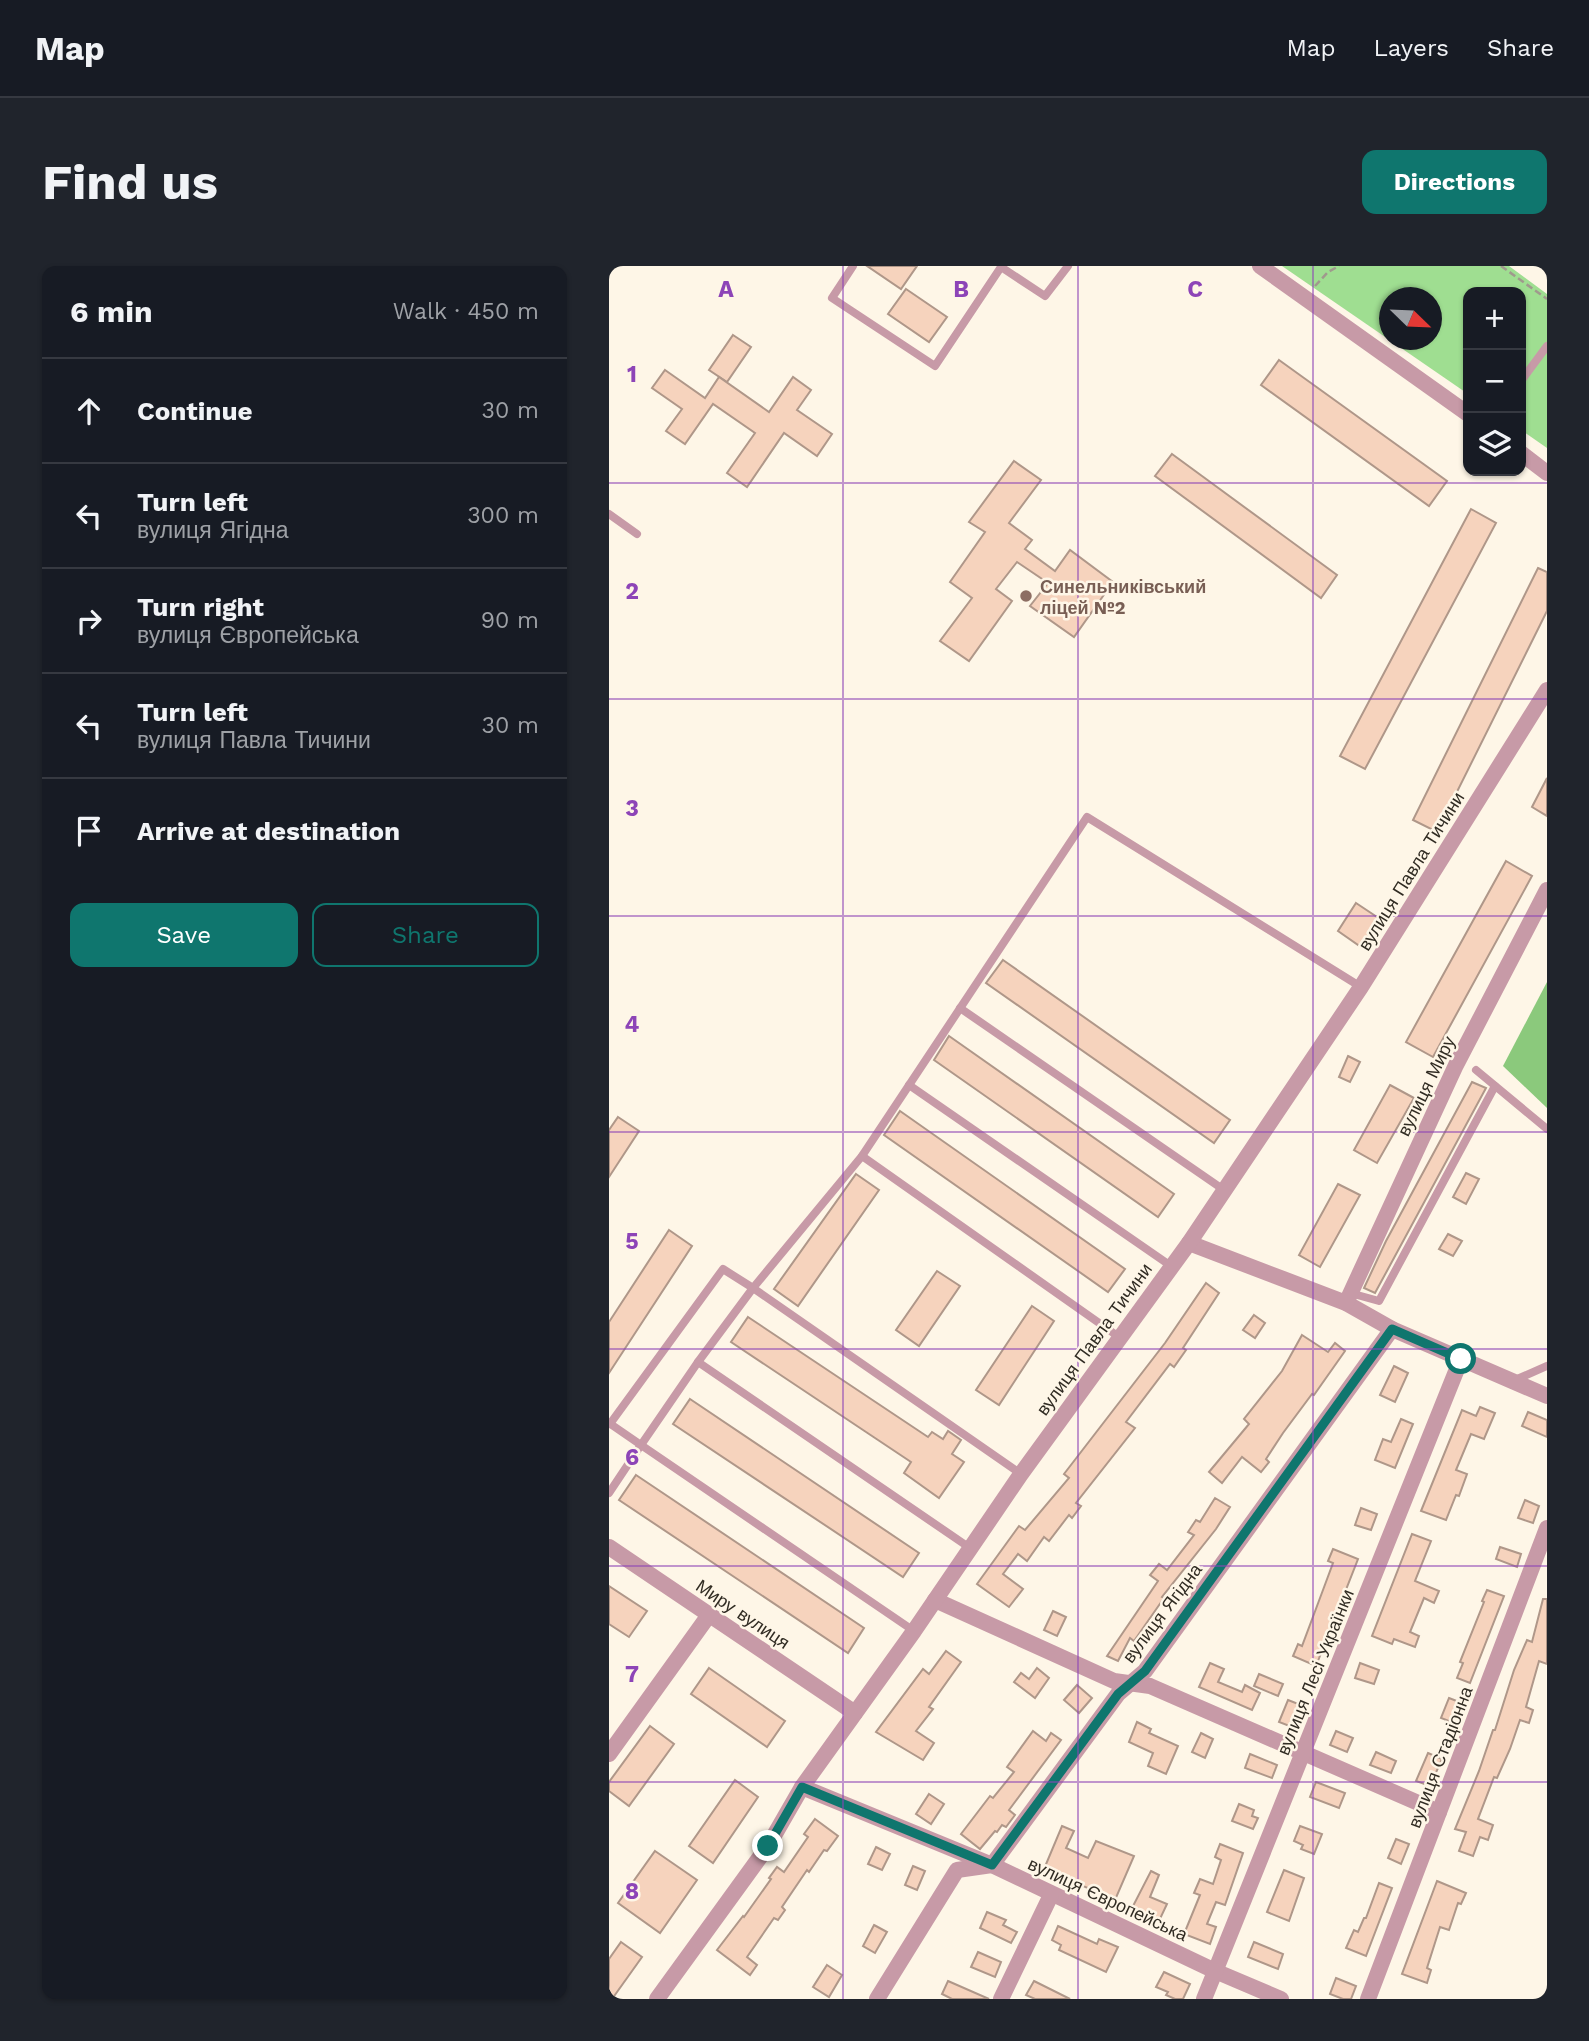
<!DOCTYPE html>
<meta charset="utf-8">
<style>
:root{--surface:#171b24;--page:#20242c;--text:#f1f3f6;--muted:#9ea1a6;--line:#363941;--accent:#0f766e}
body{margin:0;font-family:"Work Sans",sans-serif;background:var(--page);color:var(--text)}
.controls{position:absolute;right:21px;top:21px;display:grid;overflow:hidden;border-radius:14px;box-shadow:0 2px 5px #0004}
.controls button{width:63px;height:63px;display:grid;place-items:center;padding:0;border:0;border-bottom:2px solid var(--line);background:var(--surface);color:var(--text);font:35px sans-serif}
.compass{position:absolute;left:770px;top:21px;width:63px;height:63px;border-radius:50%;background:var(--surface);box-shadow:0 2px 5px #0004;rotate:113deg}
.stop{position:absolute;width:21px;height:21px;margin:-16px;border:5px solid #0f766e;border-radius:50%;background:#fff}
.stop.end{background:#0f766e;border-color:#fff;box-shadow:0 2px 7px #0008}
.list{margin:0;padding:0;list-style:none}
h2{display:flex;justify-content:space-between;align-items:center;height:91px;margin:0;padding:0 28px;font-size:30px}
h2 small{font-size:23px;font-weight:400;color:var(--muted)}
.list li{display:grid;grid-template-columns:46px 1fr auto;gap:21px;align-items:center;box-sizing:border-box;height:105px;padding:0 28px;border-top:2px solid var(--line)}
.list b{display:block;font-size:26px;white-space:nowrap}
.list p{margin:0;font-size:23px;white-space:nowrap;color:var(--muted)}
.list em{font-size:23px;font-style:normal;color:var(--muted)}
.actions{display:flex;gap:14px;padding:21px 28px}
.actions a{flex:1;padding:16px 0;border:2px solid var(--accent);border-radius:14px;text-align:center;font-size:24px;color:var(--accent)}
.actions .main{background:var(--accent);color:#fff}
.icon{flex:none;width:38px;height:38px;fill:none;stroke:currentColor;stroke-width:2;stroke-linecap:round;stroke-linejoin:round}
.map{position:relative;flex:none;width:938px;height:1733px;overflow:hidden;border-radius:14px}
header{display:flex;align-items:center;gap:42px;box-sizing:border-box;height:98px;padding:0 35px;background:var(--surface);border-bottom:2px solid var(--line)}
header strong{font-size:33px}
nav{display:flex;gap:38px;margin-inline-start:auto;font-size:24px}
.intro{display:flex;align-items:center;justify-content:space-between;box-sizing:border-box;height:168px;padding:0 42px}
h1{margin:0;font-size:49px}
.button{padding:18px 32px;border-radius:14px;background:var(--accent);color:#fff;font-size:24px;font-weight:700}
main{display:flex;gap:42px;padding:0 42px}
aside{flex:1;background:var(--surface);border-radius:14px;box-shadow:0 2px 5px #0004}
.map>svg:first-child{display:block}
.green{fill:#9fde91;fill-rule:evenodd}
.forest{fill:#8bc97c}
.building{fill:#f6d3bd;stroke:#af9789;stroke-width:2}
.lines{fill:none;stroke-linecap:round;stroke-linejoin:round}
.path{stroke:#a0998d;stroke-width:2.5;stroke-dasharray:7 3.5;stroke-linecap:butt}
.lane{stroke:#c79aa7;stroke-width:8}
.street{stroke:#c79aa7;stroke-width:16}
.route{stroke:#0f766e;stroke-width:9}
.grid{fill:none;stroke:#8d44b7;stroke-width:2;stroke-opacity:0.55}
.education-dot{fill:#8d6e63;stroke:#fef6e7;stroke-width:2.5}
.labels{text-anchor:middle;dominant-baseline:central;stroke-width:5;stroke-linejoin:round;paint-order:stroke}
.education-label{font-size:18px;font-weight:bold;fill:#785e54;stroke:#fef6e7;text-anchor:start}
.street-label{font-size:18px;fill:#312c23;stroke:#fef6e7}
.grid-label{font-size:23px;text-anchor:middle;font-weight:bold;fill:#8d44b7;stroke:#fef6e7;stroke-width:5;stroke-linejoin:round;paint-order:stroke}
</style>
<header>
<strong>Map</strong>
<nav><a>Map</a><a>Layers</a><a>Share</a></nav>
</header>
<div class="intro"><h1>Find us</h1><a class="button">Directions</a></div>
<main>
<aside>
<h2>6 min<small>Walk · 450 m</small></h2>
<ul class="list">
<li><svg class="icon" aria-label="ahead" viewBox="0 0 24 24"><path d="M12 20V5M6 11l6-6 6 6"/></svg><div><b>Continue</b></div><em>30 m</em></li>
<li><svg class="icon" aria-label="left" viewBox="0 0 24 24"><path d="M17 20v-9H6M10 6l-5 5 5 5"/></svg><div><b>Turn left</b><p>вулиця Ягідна</p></div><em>300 m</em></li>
<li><svg class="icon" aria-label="right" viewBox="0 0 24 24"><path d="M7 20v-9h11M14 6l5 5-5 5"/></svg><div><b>Turn right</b><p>вулиця Європейська</p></div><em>90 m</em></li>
<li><svg class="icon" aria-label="left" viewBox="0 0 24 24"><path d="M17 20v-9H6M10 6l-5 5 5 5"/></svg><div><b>Turn left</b><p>вулиця Павла Тичини</p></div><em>30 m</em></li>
<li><svg class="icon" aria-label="arrive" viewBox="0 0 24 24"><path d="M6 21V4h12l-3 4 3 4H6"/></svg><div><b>Arrive at destination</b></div></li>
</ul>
<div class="actions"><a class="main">Save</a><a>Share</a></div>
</aside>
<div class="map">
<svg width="938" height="1733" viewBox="0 0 938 1733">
<rect width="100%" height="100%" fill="#fef6e7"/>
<path class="green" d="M673 0H900L938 28V182L912 164V26H859V128ZM780 32H822V74H780Z"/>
<path class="forest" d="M938 716V842L894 800Z"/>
<g class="building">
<path d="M258 0H308L292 23Z"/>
<path d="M297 23 338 51 320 76 279 48Z"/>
<path d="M124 69 142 81 118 116 100 104Z"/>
<path d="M670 94 838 215 820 240 652 119Z"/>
<path d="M56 104 96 132 110 111 160 146 184 111 202 124 188 144 223 168 208 190 175 167 138 221 118 207 146 167 104 138 76 178 57 165 73 143 43 122Z"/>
<path d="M563 188 728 309 712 332 546 210Z"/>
<path d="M405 195 432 214 400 257 423 274 416 283 446 305 461 284 504 316 465 371 421 340 439 317 408 296 387 323 403 335 360 395 331 375 363 332 341 316 376 266 360 256Z"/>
<path d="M862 243 887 257 756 503 731 490Z"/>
<path d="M929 302 938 306V345L828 566 804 554Z"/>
<path d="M938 512V550L923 541Z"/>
<path d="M897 595 923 610 824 791 797 776Z"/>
<path d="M747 637 771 653 752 681 729 665Z"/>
<path d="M394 694 621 854 605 877 377 717Z"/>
<path d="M340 770 565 928 549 951 325 794Z"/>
<path d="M739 790 751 796 741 816 730 811Z"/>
<path d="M863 816 877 822 766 1027 755 1022 777 975Z"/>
<path d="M781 819 805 832 768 897 745 884Z"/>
<path d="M291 845 516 1003 499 1026 275 869Z"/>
<path d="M9 851 30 865 0 911V864Z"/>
<path d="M857 907 870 913 857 938 844 931Z"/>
<path d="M247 908 270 924 189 1040 165 1023Z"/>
<path d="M729 918 751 929 711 1001 690 989Z"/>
<path d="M60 964 83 980 0 1107V1056Z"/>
<path d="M839 968 853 975 844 990 830 983Z"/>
<path d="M328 1005 351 1020 310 1080 287 1064Z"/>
<path d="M597 1017 610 1027 574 1082 577 1084 565 1101 561 1098 517 1156 526 1162 467 1237 472 1240 463 1252 460 1249 440 1275 435 1271 418 1295 409 1288 394 1308 414 1323 400 1341 368 1318 410 1260 416 1264 460 1212 455 1208 556 1077Z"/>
<path d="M423 1040 445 1055 390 1139 367 1124Z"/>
<path d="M645 1049 656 1057 646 1072 634 1064Z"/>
<path d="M139 1051 319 1171 323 1166 334 1173 339 1165 352 1174 343 1188 355 1196 330 1232 295 1207 302 1196 122 1076Z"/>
<path d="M693 1069 719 1086 726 1077 736 1085 705 1129 703 1128 674 1167 657 1193 660 1196 652 1206 633 1191 613 1217 600 1206 640 1158 635 1153 673 1105Z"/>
<path d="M785 1100 799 1107 786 1136 771 1129Z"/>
<path d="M81 1133 310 1287 294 1311 64 1158Z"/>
<path d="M871 1141 886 1147 875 1173 862 1168 847 1204 858 1208 850 1230 847 1229 837 1254 812 1245 853 1144 867 1150Z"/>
<path d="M919 1146 938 1154V1171L913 1160Z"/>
<path d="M792 1153 804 1158 786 1202 766 1194 774 1173 782 1176Z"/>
<path d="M27 1209 255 1362 239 1387 10 1234Z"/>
<path d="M606 1232 621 1241 607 1263 553 1331 555 1332 525 1375 521 1372 509 1395 498 1390 549 1315 541 1309 550 1298 558 1304 585 1269 579 1266 587 1254 591 1256Z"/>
<path d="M916 1234 930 1240 924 1257 909 1252Z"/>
<path d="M752 1242 768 1248 762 1264 746 1259Z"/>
<path d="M803 1268 822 1275 806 1315 830 1325 825 1337 815 1332 801 1366 810 1370 806 1381 785 1373 783 1378 763 1370Z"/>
<path d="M891 1281 912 1288 908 1301 887 1293Z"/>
<path d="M724 1283 749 1293 707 1400 684 1390 689 1378 693 1380 711 1332 724 1297 719 1295Z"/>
<path d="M0 1320 38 1345 20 1371 0 1358Z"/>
<path d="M878 1324 895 1330 861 1417 848 1412 854 1397 851 1396 875 1336 873 1335Z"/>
<path d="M934 1333H938V1398L930 1395 917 1441 924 1444 920 1457 911 1454 901 1483 888 1512 885 1511 869 1553 884 1559 879 1574 871 1571 864 1590 850 1585 857 1566 846 1563 870 1505 884 1464H886L905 1404 918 1374 923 1376Z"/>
<path d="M444 1345 457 1351 448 1370 435 1364Z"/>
<path d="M337 1385 352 1396 320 1441 324 1443 307 1465 325 1477 314 1494 267 1466 314 1403 320 1408Z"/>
<path d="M601 1397 615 1403 609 1416 633 1426 636 1419 651 1427 643 1444 590 1421Z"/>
<path d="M751 1397 770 1404 765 1418 746 1412Z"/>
<path d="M100 1402 176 1455 158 1481 82 1428Z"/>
<path d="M428 1402 440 1412 426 1432 405 1416 412 1407 420 1413Z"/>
<path d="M650 1408 674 1418 669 1430 645 1420Z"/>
<path d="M468 1419 483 1432 470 1447 455 1434Z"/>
<path d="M840 1432 853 1437 845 1457 832 1452Z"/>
<path d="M679 1434 692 1439 683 1461 670 1456Z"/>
<path d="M528 1456 542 1463 540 1467 569 1480 557 1508 539 1500 544 1487 520 1476Z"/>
<path d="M41 1460 65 1478 20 1540 0 1525V1516Z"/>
<path d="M424 1465 437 1475 442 1467 452 1474 400 1544 406 1549 397 1561 393 1559 388 1566 386 1565 371 1583 352 1568 381 1530 384 1532 405 1506 398 1501Z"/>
<path d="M727 1465 744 1472 738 1486 721 1479Z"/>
<path d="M592 1467 604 1473 596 1492 583 1486Z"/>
<path d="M767 1486 787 1495 782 1507 761 1499Z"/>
<path d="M819 1487 833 1493 821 1520 807 1515Z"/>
<path d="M641 1488 668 1499 663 1512 636 1502Z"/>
<path d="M126 1514 149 1531 104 1597 80 1580Z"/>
<path d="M707 1516 736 1527 730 1542 701 1531Z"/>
<path d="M320 1528 335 1538 322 1558 307 1548Z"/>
<path d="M630 1538 645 1544 643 1550 649 1552 644 1563 623 1555Z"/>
<path d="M206 1553 229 1570 218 1585 215 1584 200 1606 198 1604 173 1641 176 1644 169 1654 165 1652 138 1691 148 1699 141 1709 108 1684 134 1650 135 1651 162 1613 160 1612 168 1601 175 1606 199 1571 195 1568Z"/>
<path d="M453 1560 465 1565 457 1582 479 1592 487 1575 525 1590 506 1634 435 1603Z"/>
<path d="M691 1560 713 1568 705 1588 692 1583 694 1579 685 1575Z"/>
<path d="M787 1573 800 1578 792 1598 779 1592Z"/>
<path d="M611 1578 634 1587 616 1639 607 1636 598 1658 607 1661 601 1678 575 1668 591 1629 585 1627 591 1613 604 1618 612 1594 606 1591Z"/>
<path d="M267 1581 281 1588 273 1604 259 1598Z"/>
<path d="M46 1585 88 1614 51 1667 9 1637Z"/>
<path d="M304 1600 316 1605 308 1624 296 1619Z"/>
<path d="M675 1604 695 1612 680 1655 658 1646Z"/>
<path d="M542 1605 550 1609 541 1631 558 1638 550 1655 523 1642Z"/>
<path d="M828 1615 857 1627 852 1638 849 1637 840 1664 831 1661 818 1702 822 1704 818 1717 793 1708Z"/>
<path d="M770 1617 783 1622 757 1690 737 1682 745 1664 749 1666 755 1652H757Z"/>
<path d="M378 1646 397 1654 394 1659 408 1666 402 1677 371 1662Z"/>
<path d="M265 1659 278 1666 266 1687 254 1680Z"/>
<path d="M449 1660 488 1678 490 1673 509 1681 497 1706 450 1684 452 1679 443 1674Z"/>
<path d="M12 1676 33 1691 3 1733H0V1693Z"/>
<path d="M645 1676 674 1688 669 1703 639 1691Z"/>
<path d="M369 1686 392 1696 386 1711 362 1701Z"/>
<path d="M218 1699 233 1709 220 1731 204 1721Z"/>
<path d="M555 1706 581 1718 574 1733H566L557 1729 559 1726 547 1721Z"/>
<path d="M727 1712 747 1720 742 1733H734L721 1728Z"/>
<path d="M339 1715 380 1733H343L333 1728Z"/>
<path d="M425 1715 461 1733H426L417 1729Z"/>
</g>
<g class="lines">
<g class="path">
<path d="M892 0 938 33"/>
<path d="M706 20 719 6 730 0"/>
</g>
<g class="lane">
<path d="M244 0 223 32 326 100 392 1 436 30 459 0"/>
<path d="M912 115 938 80"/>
<path d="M0 248 28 268"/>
<path d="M351 742 615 924"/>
<path d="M867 804 938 863"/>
<path d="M300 819 562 1000"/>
<path d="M253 890 510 1071"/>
<path d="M741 1027 770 1035 886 820"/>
<path d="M89 1096 144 1022 412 1208"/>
<path d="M906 1114 938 1100"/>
<path d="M0 1157 32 1179 89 1096 361 1282"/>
<path d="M1 1158 114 1003 144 1022 253 890 478 551 752 721"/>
<path d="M0 1227 32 1179 305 1365"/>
</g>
<g class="street">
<path d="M651 0 859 148"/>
<path d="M912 187 938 207"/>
<path d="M580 977 737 1037 783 1063 938 1130"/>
<path d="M737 1037 847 799 938 624"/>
<path d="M0 1281 246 1447"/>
<path d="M326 1334 505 1415 541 1420 830 1546"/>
<path d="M0 1488 100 1349"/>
<path d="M193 1521 383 1599 606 1705 672 1733"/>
<path d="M48 1733 159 1580 193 1521 305 1365 412 1208 580 977 752 721 938 424"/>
<path d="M268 1733 348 1604 383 1599 509 1428 536 1405 783 1063"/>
<path d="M392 1733 442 1629"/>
<path d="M595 1733 852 1093"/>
<path d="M759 1733 938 1262"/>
</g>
</g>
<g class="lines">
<path class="route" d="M159 1580 193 1521 383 1599 509 1428 536 1405 783 1063 852 1093"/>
</g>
<path class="grid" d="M234 0V1733M469 0V1733M704 0V1733M0 217H938M0 433H938M0 650H938M0 866H938M0 1083H938M0 1300H938M0 1516H938"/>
<circle class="education-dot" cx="417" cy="330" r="7"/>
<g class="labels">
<g class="education-label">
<text x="431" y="320">Синельниківський<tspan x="431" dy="21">ліцей №2</tspan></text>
</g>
<g class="street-label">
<text transform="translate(802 605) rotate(-58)">вулиця Павла Тичини</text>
<text transform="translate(817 820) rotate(-64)">вулиця Миру</text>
<text transform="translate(485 1073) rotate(-54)">вулиця Павла Тичини</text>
<text transform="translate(553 1347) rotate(-53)">вулиця Ягідна</text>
<text transform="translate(134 1348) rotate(34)">Миру вулиця</text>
<text transform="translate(706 1406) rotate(-68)">вулиця Лесі Українки</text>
<text transform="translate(831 1491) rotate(-69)">вулиця Стадіонна</text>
<text transform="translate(499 1633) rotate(25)">вулиця Європейська</text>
</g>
</g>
<g class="grid-label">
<text x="117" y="31">A</text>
<text x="352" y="31">B</text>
<text x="586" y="31">C</text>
<text x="23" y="116">1</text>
<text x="23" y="333">2</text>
<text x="23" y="550">3</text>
<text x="23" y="766">4</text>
<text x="23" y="983">5</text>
<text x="23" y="1199">6</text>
<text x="23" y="1416">7</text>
<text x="23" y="1633">8</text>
</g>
</svg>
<div class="controls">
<button>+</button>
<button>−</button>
<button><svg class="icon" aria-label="layers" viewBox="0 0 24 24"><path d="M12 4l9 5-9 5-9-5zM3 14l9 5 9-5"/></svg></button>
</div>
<svg class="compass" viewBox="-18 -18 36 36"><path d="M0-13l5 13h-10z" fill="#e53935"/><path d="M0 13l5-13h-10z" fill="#9ea1a6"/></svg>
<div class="stop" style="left:852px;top:1093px"></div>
<div class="stop end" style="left:159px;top:1580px"></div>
</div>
</main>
